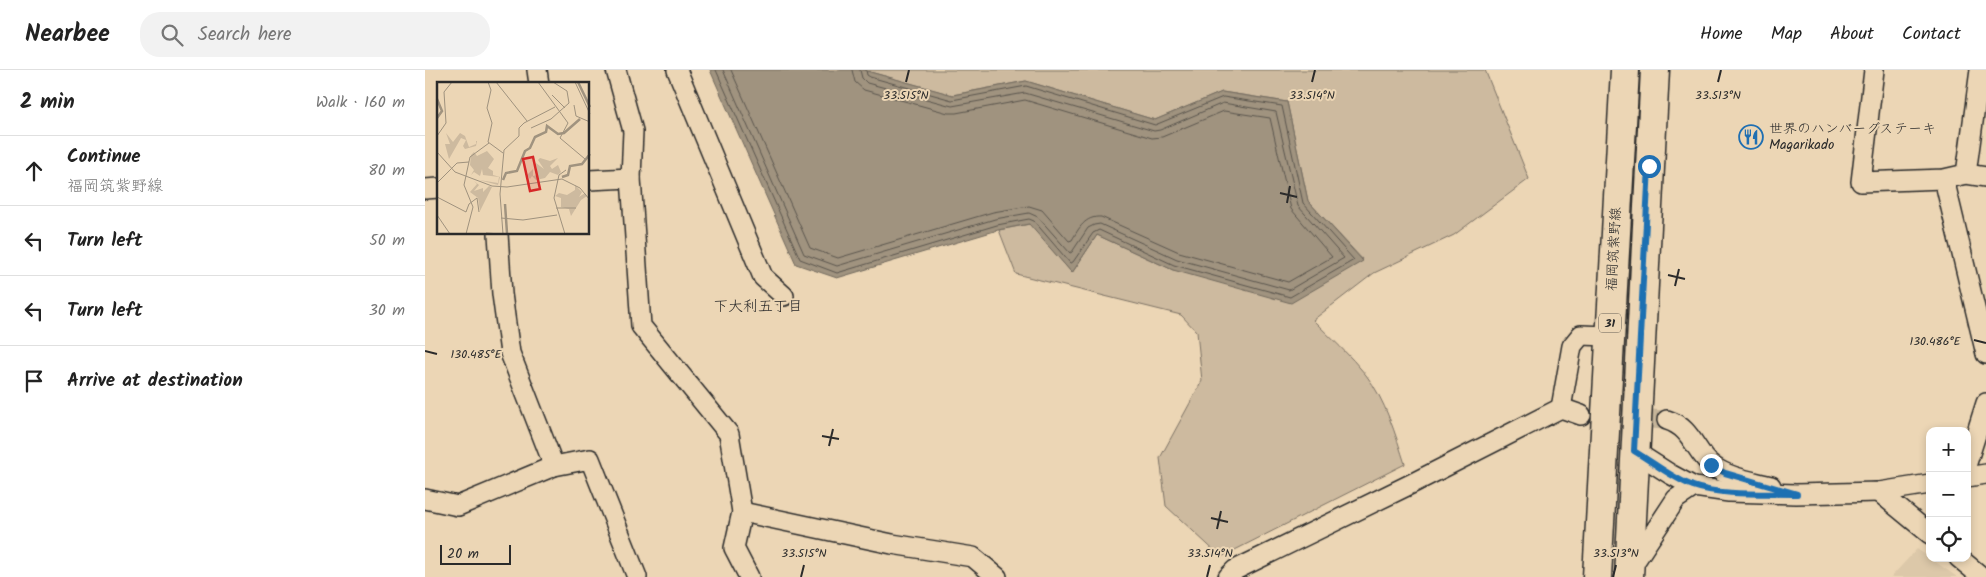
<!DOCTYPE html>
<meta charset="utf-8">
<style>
:root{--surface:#fff;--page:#f2f2f2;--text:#222;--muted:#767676;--line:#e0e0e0}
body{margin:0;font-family:Kalam,"Klee One",sans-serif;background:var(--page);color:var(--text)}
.controls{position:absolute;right:15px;bottom:15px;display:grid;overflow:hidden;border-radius:10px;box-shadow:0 2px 8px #0003}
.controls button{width:45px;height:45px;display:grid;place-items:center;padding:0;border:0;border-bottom:1px solid var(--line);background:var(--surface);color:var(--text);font:25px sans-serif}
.scale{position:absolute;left:15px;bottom:12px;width:71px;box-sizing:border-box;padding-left:5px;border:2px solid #2b2b2b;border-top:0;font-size:14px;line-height:18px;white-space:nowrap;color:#2b2b2b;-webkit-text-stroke:4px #ecd6b5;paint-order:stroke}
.stop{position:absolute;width:15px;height:15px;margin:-11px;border:4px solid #1f6fb2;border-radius:50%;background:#fff}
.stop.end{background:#1f6fb2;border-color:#fff;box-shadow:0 1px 5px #0008}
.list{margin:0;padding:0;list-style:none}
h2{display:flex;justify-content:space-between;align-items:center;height:65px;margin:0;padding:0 20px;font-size:21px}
h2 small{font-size:16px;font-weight:400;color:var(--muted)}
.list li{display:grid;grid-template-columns:32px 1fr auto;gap:15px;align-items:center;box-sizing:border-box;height:70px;padding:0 20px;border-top:1px solid var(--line)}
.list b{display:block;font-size:19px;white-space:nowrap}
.list p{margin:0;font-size:16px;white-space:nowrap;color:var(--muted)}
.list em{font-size:16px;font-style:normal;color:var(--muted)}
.icon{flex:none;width:28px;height:28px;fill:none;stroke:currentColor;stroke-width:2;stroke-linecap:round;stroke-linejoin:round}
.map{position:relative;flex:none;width:1561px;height:507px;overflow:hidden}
header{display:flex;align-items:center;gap:30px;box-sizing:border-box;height:70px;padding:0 25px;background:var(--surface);border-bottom:1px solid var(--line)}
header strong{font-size:24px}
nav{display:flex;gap:28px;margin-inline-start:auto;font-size:18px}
.search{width:350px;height:45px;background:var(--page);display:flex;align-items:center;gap:12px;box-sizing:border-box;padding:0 18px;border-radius:20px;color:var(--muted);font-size:19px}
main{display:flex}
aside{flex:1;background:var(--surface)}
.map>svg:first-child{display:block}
.built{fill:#dcc8a9}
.green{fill:#cdba9f;stroke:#7c7265}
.water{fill:#a0937f;stroke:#71695d}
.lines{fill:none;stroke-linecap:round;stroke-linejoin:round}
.shore{stroke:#5a554d;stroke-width:1}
.minor-tunnel{stroke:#c5b499;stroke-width:19;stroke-dasharray:19 9;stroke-linecap:butt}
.minor-casing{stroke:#2b2b2b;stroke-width:22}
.primary-casing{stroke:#2b2b2b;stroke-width:31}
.minor{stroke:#ecd6b5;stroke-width:19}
.primary{stroke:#ecd6b5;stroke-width:28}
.route{stroke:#1f6fb2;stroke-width:6}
.ticks{fill:none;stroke:#2b2b2b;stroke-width:2}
.labels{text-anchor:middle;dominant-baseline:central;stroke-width:4;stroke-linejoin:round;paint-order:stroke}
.shield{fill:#ecd6b5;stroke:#655e54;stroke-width:1}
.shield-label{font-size:12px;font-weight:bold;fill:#2b2b2b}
.poi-label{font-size:14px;fill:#2b2b2b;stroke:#ecd6b5;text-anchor:start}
.street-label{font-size:14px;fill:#2b2b2b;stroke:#ecd6b5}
.neighbourhood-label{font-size:15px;fill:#2b2b2b;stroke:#ecd6b5}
.inset-river{fill:none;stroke:#a0937f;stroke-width:2.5}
.inset-road{fill:none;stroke:#9f927e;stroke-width:1}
.view{fill:#d62828;fill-opacity:0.15;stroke:#d62828;stroke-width:2.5}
.inset-edge{fill:none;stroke:#2b2b2b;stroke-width:2.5}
.ticks-label{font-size:12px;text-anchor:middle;fill:#2b2b2b;stroke:#ecd6b5;stroke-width:4;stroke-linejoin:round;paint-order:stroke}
</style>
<header>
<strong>Nearbee</strong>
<div class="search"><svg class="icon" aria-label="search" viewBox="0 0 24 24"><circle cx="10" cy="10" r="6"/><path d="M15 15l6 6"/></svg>Search here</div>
<nav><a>Home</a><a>Map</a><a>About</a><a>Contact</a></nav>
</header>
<main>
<aside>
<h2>2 min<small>Walk · 160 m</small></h2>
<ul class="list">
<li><svg class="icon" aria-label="ahead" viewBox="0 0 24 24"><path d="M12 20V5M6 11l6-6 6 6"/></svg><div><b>Continue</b><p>福岡筑紫野線</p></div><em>80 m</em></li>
<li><svg class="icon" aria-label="left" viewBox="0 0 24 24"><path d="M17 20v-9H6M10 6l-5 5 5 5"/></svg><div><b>Turn left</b></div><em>50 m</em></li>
<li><svg class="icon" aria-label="left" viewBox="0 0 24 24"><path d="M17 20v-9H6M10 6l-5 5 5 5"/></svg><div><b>Turn left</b></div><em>30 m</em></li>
<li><svg class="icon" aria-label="arrive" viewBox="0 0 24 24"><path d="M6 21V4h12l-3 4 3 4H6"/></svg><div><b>Arrive at destination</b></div></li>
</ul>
</aside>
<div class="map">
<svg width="1561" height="507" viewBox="0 0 1561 507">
<rect width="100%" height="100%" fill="#ecd6b5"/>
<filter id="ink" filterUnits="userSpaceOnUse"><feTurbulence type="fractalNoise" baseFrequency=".02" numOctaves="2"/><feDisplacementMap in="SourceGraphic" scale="10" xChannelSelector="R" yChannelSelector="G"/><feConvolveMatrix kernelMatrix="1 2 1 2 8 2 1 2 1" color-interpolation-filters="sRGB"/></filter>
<g filter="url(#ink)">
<path class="built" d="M1492 479 1505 488 1532 507H1466Z"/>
<path class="green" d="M438 0H1060L1104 109 1029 165 949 203 888 250C906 268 925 285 941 305 960 329 971 366 980 394L796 487 741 436 735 388 777 311 772 262 756 245 591 204 574 160 605 154 647 203 672 165 748 200 938 190 883 131 862 32 797 22 730 50 601 11 527 25Z"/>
<path class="water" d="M285 0H438L528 25 601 11 730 50 797 22 862 32 883 131 938 191 866 233 748 200 672 165 647 203 604 154 573 160 412 208 371 194Z"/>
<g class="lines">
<g class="shore">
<path d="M291 0 375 189 412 203 572 155 604 149 609 151 645 193 648 192 668 163 674 160 749 195 865 227 929 190 878 133 857 36 798 27 730 55 601 16 527 30 445 7 442 5 441 0"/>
<path d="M298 0 379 184 412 196 570 149 604 143 613 147 645 183 647 182 663 158 669 155 675 154 752 189 864 220 919 188 873 136 851 42 798 33 735 60 729 61 600 23 527 36 442 13 437 8 435 0"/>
<path d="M306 0 385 178 413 188 568 142 604 136 617 140 644 171 647 170C654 158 660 146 676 147L754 182 863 212 907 187 866 139 845 48 799 41 737 67 727 68 600 30 531 43H523L439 20 430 12 427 0"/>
</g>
<path class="minor-tunnel" d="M1169 346 1242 350"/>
<g class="minor-casing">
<g id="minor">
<path d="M112 0 114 14"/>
<path d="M191 0 208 61 206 108 216 256 304 364 317 442 309 478 324 507"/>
<path d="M252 0 338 207 359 226"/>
<path d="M1449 0 1436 112 1519 109 1541 104 1561 107"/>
<path d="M1541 104 1555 0"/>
<path d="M1519 109 1561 284"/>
<path d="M164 110 206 108"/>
<path d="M0 119 14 118"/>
<path d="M73 164 77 224 85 283 129 396"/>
<path d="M1136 338 1147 276 1156 265 1184 266"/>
<path d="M1242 350C1268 358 1269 382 1288 396 1304 408 1327 411 1346 416"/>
<path d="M1209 381 1245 404 1269 417 1304 422 1371 424 1454 422 1505 414"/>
<path d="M1542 393 1561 333"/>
<path d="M1542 407 1561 404"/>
<path d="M1454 422 1505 464"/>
<path d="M0 429 33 436 129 396 165 389 212 507"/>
<path d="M317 442 467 474 548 487 572 507"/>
<path d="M1534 488 1557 507"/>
<path d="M1205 499 1251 429 1269 417"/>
<path d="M803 507 810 500 988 413 1136 338 1156 345"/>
</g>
</g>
<g class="primary-casing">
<g id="primary">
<path d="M1172 507 1200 0"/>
<path d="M1204 507 1230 0"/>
</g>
</g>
<use href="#minor" class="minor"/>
<use href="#primary" class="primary"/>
</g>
</g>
<g class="lines" filter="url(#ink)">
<path class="route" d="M1224 96 1209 381C1229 393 1247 408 1268 416 1295 426 1342 423 1372 424L1300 403 1286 395"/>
</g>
<path class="ticks" d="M481 12 484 0M887 12 890 0M1293 12 1296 0M855 123 872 127M862 133 865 116M1243 205 1260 209M1250 216 1254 199M1549 270 1561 273M0 281 12 284M397 366 414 369M404 376 408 359M786 448 803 452M792 459 796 441M376 507 379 495M782 507 785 495M1188 507 1191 495"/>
<defs>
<g id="restaurant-ring" transform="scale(1.25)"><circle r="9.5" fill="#ecd6b5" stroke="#1f6fb2" stroke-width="1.5"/><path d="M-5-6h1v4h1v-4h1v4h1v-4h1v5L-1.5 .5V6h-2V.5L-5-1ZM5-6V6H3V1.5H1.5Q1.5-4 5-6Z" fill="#1f6fb2"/></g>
</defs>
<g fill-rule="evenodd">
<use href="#restaurant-ring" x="1326" y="67"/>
</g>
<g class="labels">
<rect class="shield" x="1174" y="243.5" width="22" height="19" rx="4"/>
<g class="shield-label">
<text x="1185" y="253">31</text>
</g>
<g class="poi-label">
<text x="1344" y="59">世界のハンバーグステーキ<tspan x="1344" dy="16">Magarikado</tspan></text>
</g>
<g class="street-label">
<text transform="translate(1189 179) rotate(-87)">福岡筑紫野線</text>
</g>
<g class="neighbourhood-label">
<text x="333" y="237">下大利五丁目</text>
</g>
</g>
<g transform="translate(12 12)">
<rect width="152" height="152" fill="#ecd6b5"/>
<path d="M9 51 16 60 23 51 28 54 32 65 39 62V59H40L39 64 28 67 26 64 29 58 24 56 12 77 8 62H13ZM50 69 57 77 51 86 56 89V93L63 95 61 103 42 98 61 101 62 95 46 93 45 87 43 94 37 90 34 93 37 88 33 83 34 73 37 70 40 74ZM103 76 113 79 121 76 113 84 115 87 121 83 124 90 121 93 113 90 108 96 99 98 95 94 93 97 90 93 96 87V94L100 93 99 81 107 87 101 78ZM37 99 42 103 37 109 46 106V110L52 104 55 105 43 129 41 116 33 110 40 102ZM138 103 145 110 142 115 148 111 150 114 144 118 134 134 132 127 124 125V116L118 114 122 111 130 113 138 108Z" fill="#cdba9f"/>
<path class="inset-river" d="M141 0 153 25M0 17 5 29 0 36M125 95 131 93 133 84 145 82 153 72M66 98 69 91 80 89 88 69 93 66 98 55 109 50 110 44 121 52 127 51 143 37M68 122 70 151"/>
<path class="inset-road" d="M51 0 54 8 50 26 55 41 51 60 66 71M59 0 90 39M101 0 131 41 123 56 148 77M138 0 153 32M115 13 128 26M137 23 139 34 153 40M94 46 114 37 132 21 130 9 116 0M0 54 9 41 7 10 15 0M0 70 18 90 55 104 70 105 125 97 143 106 153 118M0 101 20 81 32 80M0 115 29 130 32 122 40 116 42 130M119 126H139M0 133 13 152M64 136 86 138 120 133M49 151 64 152M29 152 36 125 27 103 33 75 52 61M66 152 63 112 67 68 82 54V46L87 41 118 25M67 152H98M128 152 117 116 122 93 129 88"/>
<path class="view" d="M96 75 103 107 93 109 86 77Z"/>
<rect width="152" height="152" class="inset-edge"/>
</g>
<g class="ticks-label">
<text x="481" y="29">33.515°N</text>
<text x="887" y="29">33.514°N</text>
<text x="1293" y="29">33.513°N</text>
<text x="1510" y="275">130.486°E</text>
<text x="51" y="288">130.485°E</text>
<text x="379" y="487">33.515°N</text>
<text x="785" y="487">33.514°N</text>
<text x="1191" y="487">33.513°N</text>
</g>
</svg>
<div class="controls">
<button>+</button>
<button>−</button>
<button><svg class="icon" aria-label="locate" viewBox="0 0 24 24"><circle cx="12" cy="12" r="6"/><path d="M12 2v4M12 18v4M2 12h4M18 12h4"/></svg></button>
</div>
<div class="scale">20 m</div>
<div class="stop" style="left:1224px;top:96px"></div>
<div class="stop end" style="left:1286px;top:395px"></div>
</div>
</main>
